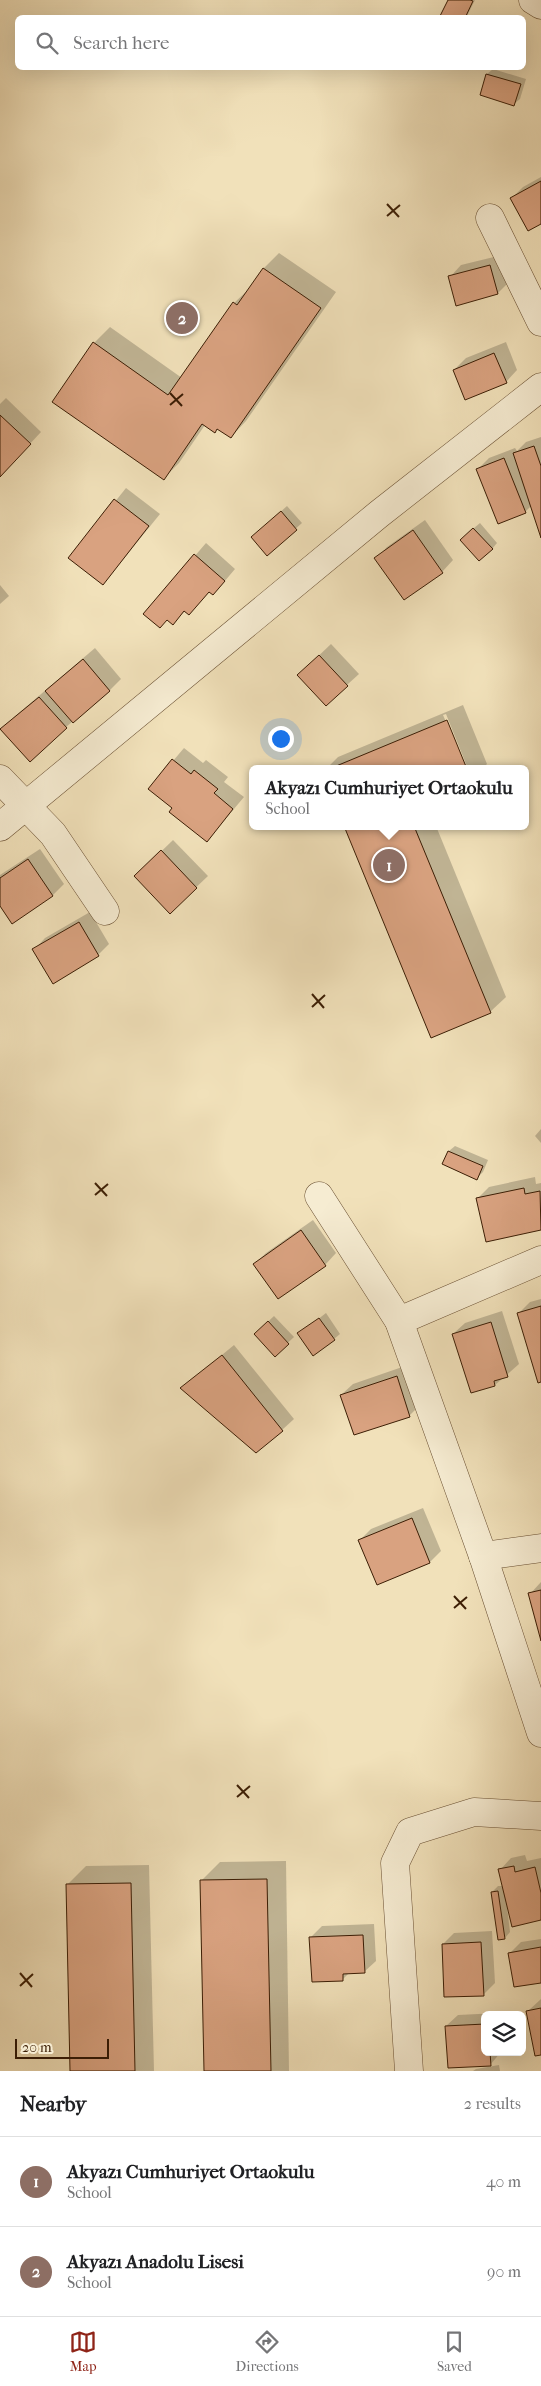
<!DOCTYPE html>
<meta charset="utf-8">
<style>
:root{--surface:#fff;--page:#f2f2f2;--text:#202124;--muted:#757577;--line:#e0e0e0;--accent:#8f2418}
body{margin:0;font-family:"IM FELL French Canon",serif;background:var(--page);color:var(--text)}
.controls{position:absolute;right:15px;bottom:15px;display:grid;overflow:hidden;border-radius:8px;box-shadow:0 5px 20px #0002}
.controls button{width:45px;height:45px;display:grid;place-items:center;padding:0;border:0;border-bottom:1px solid var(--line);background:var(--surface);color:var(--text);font:25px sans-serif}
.scale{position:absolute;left:15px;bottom:12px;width:94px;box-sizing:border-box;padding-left:5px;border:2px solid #3c1e05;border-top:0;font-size:14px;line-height:18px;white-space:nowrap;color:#3c1e05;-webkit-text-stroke:4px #f6ecd2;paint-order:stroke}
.you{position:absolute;left:280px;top:738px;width:18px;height:18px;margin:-12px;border:4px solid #fff;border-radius:50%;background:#1a73e8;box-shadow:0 0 0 8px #1a73e833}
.badge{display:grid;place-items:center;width:32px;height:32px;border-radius:50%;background:var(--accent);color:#fff;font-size:16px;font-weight:700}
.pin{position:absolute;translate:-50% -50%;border:2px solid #fff;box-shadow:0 1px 5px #0006}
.popup{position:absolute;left:249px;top:765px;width:280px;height:65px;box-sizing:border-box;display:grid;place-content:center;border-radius:8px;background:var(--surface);filter:drop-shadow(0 1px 4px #0005);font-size:16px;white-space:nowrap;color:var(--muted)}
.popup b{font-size:19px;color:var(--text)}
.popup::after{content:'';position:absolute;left:50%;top:100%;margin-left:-10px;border:10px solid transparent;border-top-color:var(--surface)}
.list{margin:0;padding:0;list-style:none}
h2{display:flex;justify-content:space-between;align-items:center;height:65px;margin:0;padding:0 20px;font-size:21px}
h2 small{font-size:16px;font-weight:400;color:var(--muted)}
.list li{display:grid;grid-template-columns:32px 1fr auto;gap:15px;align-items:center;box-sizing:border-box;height:90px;padding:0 20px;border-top:1px solid var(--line)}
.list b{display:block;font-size:19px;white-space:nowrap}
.list p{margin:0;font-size:16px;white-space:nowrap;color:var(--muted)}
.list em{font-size:16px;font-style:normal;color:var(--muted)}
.icon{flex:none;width:28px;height:28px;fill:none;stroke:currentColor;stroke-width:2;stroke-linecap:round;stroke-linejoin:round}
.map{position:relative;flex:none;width:541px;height:2071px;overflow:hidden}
.search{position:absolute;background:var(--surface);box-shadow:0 5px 20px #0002;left:15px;right:15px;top:15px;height:55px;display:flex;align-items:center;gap:12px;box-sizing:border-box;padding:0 18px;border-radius:8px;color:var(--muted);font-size:19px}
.sheet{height:245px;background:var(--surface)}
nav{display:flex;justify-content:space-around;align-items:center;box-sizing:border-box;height:70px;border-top:1px solid var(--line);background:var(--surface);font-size:14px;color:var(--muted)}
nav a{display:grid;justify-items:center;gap:2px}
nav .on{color:var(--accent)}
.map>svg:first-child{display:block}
.shadow{fill:#0003}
.building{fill:#d9a280;stroke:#3c1e05}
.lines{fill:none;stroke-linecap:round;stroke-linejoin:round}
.minor-casing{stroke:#694f32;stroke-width:29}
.tertiary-casing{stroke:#694f32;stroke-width:29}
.minor{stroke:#f6ecd2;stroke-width:28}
.tertiary{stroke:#f6ecd2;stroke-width:28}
.ticks{fill:none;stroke:#3c1e05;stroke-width:2}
</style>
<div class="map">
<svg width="541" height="2071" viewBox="0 0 541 2071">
<rect width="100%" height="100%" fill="#f1e1ba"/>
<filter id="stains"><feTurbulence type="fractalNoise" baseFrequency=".004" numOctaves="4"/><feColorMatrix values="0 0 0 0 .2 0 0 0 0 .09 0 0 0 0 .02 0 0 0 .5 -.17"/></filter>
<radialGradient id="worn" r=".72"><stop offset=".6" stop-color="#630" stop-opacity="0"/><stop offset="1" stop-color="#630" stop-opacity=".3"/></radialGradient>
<g class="shadow">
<path d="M450 0H475L466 18H441Z"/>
<path d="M493 69 526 79 520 99 514 104 481 94 487 74Z"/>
<path d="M541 177V223L511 199 523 187Z"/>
<path d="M279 253 336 292 246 421 231 437 218 428 205 425 179 463 164 478 54 401 94 343 110 327 182 378 234 303 250 288 264 268Z"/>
<path d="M502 255 509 282 498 293 457 304 450 277 461 265Z"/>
<path d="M506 342 517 370 506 382 454 370 466 358Z"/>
<path d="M6 398 41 432 0 476V404Z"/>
<path d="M541 437V534L532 505 525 512 478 469 489 458 515 448 517 451 526 442Z"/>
<path d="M126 488 160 514 103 584 70 558Z"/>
<path d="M287 506 302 523 267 554 258 532Z"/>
<path d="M425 520 453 560 442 572 376 559 387 547Z"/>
<path d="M480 523 497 543 492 549 467 534Z"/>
<path d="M206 543 235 569 224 582 210 591 189 614 185 611 173 623 168 619 145 614Z"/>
<path d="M0 585 9 596 0 604Z"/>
<path d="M331 644 359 674 326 704 310 664Z"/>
<path d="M95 648 121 679 110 690 66 727 13 718Z"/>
<path d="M463 705 487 764 482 769H468L446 714 443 715 466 769H326L338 757Z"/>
<path d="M184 748 203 763 206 760 228 777 224 782 244 797 207 841 174 808 150 788Z"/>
<path d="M345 826H436L506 997 490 1012Z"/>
<path d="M173 840 208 876 170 912 136 876Z"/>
<path d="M40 849 64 884 53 895 12 922 0 904V875Z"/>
<path d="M90 912 109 944 98 955 34 950 45 938Z"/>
<path d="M541 1129V1143L535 1136Z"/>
<path d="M455 1146 488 1160 483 1172 477 1178 444 1163 449 1151Z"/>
<path d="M535 1177 536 1184 541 1183V1229L487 1241 478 1198 489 1187Z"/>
<path d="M313 1220 336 1253 325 1265 255 1264 266 1253Z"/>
<path d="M541 1299V1381L518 1314 530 1302Z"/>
<path d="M502 1311 519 1364 495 1385 471 1392 453 1334 465 1323Z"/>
<path d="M326 1313 340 1334 334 1339 299 1334Z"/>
<path d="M274 1316 294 1337 275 1355 255 1334Z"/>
<path d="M234 1345 294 1419 282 1430 182 1388Z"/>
<path d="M408 1365 421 1404 410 1415 354 1433 341 1395 353 1384Z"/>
<path d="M423 1508 441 1551 430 1562 360 1540 371 1529Z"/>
<path d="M541 1582V1636L530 1594Z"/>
<path d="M525 1855 527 1861 541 1858V1918L507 1907 510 1932 505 1938 492 1892 498 1886H504L500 1870 511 1858Z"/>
<path d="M286 1861 289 2071H205L201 1881 220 1862Z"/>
<path d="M149 1865 154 2071H71L68 1884 86 1866Z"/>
<path d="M374 1924 376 1961 364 1972 349 1973 342 1980 310 1938 322 1926Z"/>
<path d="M492 1931 495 1983 483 1995 443 1944 454 1933Z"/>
<path d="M541 1939V1982L510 1953 521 1942Z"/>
<path d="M541 1999V2054L528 2011Z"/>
<path d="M498 2013 499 2015H485V2052H501L490 2065 446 2026 458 2015Z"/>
<path d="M499 2065 500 2071H473L476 2069Z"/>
</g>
<g class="building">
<path d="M448 0H470L473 1 465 18H439Z"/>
<path d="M486 74 521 84 514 106 480 95Z"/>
<path d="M541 181V224L528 231 510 198Z"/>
<path d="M490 265 498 294 456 306 448 276Z"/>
<path d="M263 268 321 308 231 438 217 429 215 433 202 424 164 480 52 402 93 342 168 395 233 302 237 305Z"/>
<path d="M494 353 507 383 465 400 453 370Z"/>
<path d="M0 415 31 444 0 477Z"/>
<path d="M534 446 541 466V538L513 453Z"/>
<path d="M504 458 526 513 498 524 476 469Z"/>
<path d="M114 499 149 526 103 585 68 558Z"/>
<path d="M281 511 297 530 267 556 251 537Z"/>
<path d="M473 528 493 549 479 561 460 540Z"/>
<path d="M413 530 443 573 404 600 374 558Z"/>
<path d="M194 554 225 581 213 595 209 592 189 615 184 611 173 625 167 620 160 628 143 614Z"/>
<path d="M319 655 348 686 326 706 297 675Z"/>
<path d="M83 659 110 691 73 723 45 691Z"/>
<path d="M39 697 67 728 30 762 0 729Z"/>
<path d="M447 720 467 769H329Z"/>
<path d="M172 759 191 774 194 770 218 789 214 793 233 809 207 842 169 812 172 808 148 789Z"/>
<path d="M344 826H414L491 1013 431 1038Z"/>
<path d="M161 850 197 888 170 914 134 876Z"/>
<path d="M28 859 53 896 12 924 0 906V878Z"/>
<path d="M79 922 99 956 53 984 32 949Z"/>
<path d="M448 1151 483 1166 477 1180 442 1164Z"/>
<path d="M524 1188 525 1194 540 1191 541 1230 486 1242 476 1198Z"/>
<path d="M301 1230 326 1266 278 1299 253 1264Z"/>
<path d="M541 1306V1382L538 1383 517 1313Z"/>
<path d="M319 1318 335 1340 313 1356 297 1333Z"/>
<path d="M268 1321 289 1344 275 1357 254 1334Z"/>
<path d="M491 1322 508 1377 494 1381 495 1386 471 1393 452 1334Z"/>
<path d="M222 1355 283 1431 256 1453 180 1388Z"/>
<path d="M397 1376 410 1417 354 1435 340 1395Z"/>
<path d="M412 1518 430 1563 377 1585 358 1540Z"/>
<path d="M541 1590V1641L528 1593Z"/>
<path d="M514 1866 515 1872 535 1867 541 1893V1920L512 1927 498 1869Z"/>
<path d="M267 1879 271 2071H204L200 1880Z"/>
<path d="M131 1883 135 2071H70L66 1884Z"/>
<path d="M498 1891 505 1939 498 1940 491 1892Z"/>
<path d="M363 1935 365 1973 343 1974V1981L312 1982 309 1937Z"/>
<path d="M481 1942 484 1996 444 1997 442 1944Z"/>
<path d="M541 1947V1983L514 1987 508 1953Z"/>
<path d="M541 2008V2055L535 2056 526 2011Z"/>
<path d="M485 2024V2052H490L491 2066 448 2068 445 2026Z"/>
</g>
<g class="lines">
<g class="minor-casing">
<g id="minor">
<path d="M533 0 541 5"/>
<path d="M490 218 541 322"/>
<path d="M0 779 53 834 105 911"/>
<path d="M319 1196 399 1321 483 1556 541 1733"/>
<path d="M399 1321 541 1260"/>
<path d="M483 1556 541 1548"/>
<path d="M409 2071 395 1863 410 1832 474 1812 541 1816"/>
</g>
</g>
<g class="tertiary-casing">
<path id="tertiary" d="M0 827 379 514 541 387"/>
</g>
<use href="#minor" class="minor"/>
<use href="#tertiary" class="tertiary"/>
</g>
<path class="ticks" d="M387 204 399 217M387 216 400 205M170 393 182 406M170 405 183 394M312 994 324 1008M312 1007 325 995M95 1183 107 1196M95 1195 108 1184M454 1596 466 1609M454 1608 467 1597M237 1785 249 1798M237 1797 250 1786M20 1973 32 1987M20 1986 33 1974"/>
<rect width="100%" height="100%" filter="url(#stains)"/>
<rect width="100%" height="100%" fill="url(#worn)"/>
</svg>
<div class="controls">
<button><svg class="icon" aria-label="layers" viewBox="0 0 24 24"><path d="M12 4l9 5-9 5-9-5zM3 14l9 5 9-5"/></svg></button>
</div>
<div class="scale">20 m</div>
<div class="you"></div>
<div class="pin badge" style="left:389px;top:865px;background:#8d6e63">1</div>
<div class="popup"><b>Akyazı Cumhuriyet Ortaokulu</b>School</div>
<div class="pin badge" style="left:182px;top:318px;background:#8d6e63">2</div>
<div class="search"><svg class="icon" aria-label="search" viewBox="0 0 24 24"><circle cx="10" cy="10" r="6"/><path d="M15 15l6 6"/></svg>Search here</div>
</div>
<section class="sheet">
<h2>Nearby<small>2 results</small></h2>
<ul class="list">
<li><span class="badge" style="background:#8d6e63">1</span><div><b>Akyazı Cumhuriyet Ortaokulu</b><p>School</p></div><em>40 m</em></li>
<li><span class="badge" style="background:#8d6e63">2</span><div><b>Akyazı Anadolu Lisesi</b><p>School</p></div><em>90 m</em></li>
</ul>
</section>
<nav>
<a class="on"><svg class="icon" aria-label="map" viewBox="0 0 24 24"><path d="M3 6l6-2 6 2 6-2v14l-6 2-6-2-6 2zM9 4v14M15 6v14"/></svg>Map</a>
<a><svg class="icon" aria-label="directions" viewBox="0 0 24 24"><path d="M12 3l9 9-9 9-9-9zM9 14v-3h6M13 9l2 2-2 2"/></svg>Directions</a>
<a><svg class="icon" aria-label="saved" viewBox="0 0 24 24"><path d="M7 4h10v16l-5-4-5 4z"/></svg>Saved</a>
</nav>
